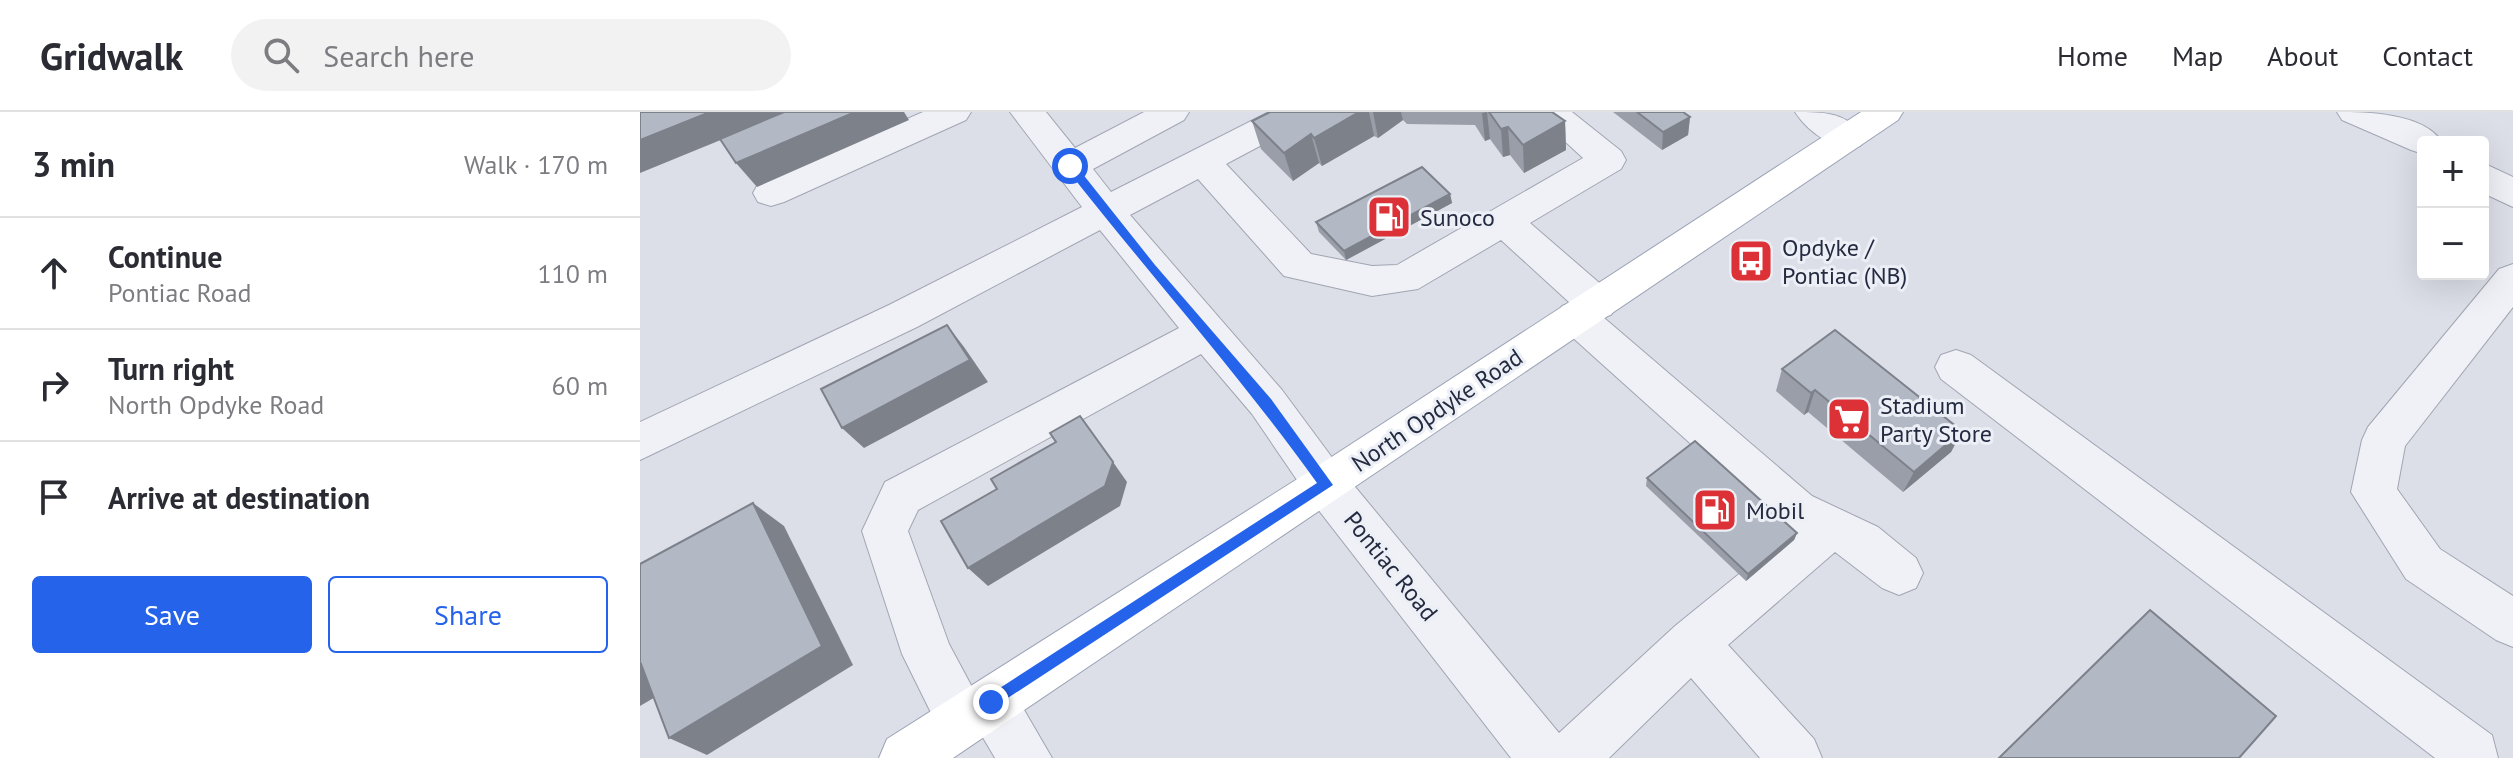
<!DOCTYPE html>
<meta charset="utf-8">
<style>
:root{--surface:#fff;--page:#f2f2f3;--text:#2b2b33;--muted:#7c7c81;--line:#e1e1e2;--accent:#2563eb}
body{margin:0;font-family:"PT Sans",sans-serif;background:var(--page);color:var(--text)}
.controls{position:absolute;right:24px;top:24px;display:grid;overflow:hidden;border-radius:8px;box-shadow:0 8px 32px #0002}
.controls button{width:72px;height:72px;display:grid;place-items:center;padding:0;border:0;border-bottom:2px solid var(--line);background:var(--surface);color:var(--text);font:40px sans-serif}
.stop{position:absolute;width:24px;height:24px;margin:-18px;border:6px solid #2563eb;border-radius:50%;background:#fff}
.stop.end{background:#2563eb;border-color:#fff;box-shadow:0 2px 8px #0008}
.list{margin:0;padding:0;list-style:none}
h2{display:flex;justify-content:space-between;align-items:center;height:104px;margin:0;padding:0 32px;font-size:34px}
h2 small{font-size:26px;font-weight:400;color:var(--muted)}
.list li{display:grid;grid-template-columns:52px 1fr auto;gap:24px;align-items:center;box-sizing:border-box;height:112px;padding:0 32px;border-top:2px solid var(--line)}
.list b{display:block;font-size:30px;white-space:nowrap}
.list p{margin:0;font-size:26px;white-space:nowrap;color:var(--muted)}
.list em{font-size:26px;font-style:normal;color:var(--muted)}
.actions{display:flex;gap:16px;padding:24px 32px}
.actions a{flex:1;padding:18px 0;border:2px solid var(--accent);border-radius:8px;text-align:center;font-size:28px;color:var(--accent)}
.actions .main{background:var(--accent);color:#fff}
.icon{flex:none;width:44px;height:44px;fill:none;stroke:currentColor;stroke-width:2;stroke-linecap:round;stroke-linejoin:round}
.map{position:relative;flex:none;width:1873px;height:646px;overflow:hidden}
header{display:flex;align-items:center;gap:48px;box-sizing:border-box;height:112px;padding:0 40px;background:var(--surface);border-bottom:2px solid var(--line)}
header strong{font-size:38px}
nav{display:flex;gap:44px;margin-inline-start:auto;font-size:28px}
.search{width:560px;height:72px;background:var(--page);display:flex;align-items:center;gap:20px;box-sizing:border-box;padding:0 28px;border-radius:44px;color:var(--muted);font-size:30px}
main{display:flex}
aside{flex:1;background:var(--surface)}
.map>svg:first-child{display:block}
.lines{fill:none;stroke-linecap:round;stroke-linejoin:round}
.minor-casing{stroke:#a1a5b2;stroke-width:2}
.major-casing{stroke:#9aa2b5;stroke-width:2}
.minor{fill:#eff1f6;fill-rule:evenodd}
.major{fill:#fff;fill-rule:evenodd}
.wall{fill:#9a9ea9}
.shaded-wall{fill:#7d818a}
.building{fill:#b3b8c5;stroke:#7d818a;stroke-width:2}
.route{fill:#2563eb}
.labels{text-anchor:middle;dominant-baseline:central;stroke-width:6;stroke-linejoin:round;paint-order:stroke}
.poi-label{font-size:24px;fill:#242b40;stroke:#eceff6;text-anchor:start}
.street-label{font-size:24px;fill:#242b40;stroke:#eceff6}
</style>
<header>
<strong>Gridwalk</strong>
<div class="search"><svg class="icon" aria-label="search" viewBox="0 0 24 24"><circle cx="10" cy="10" r="6"/><path d="M15 15l6 6"/></svg>Search here</div>
<nav><a>Home</a><a>Map</a><a>About</a><a>Contact</a></nav>
</header>
<main>
<aside>
<h2>3 min<small>Walk · 170 m</small></h2>
<ul class="list">
<li><svg class="icon" aria-label="ahead" viewBox="0 0 24 24"><path d="M12 20V5M6 11l6-6 6 6"/></svg><div><b>Continue</b><p>Pontiac Road</p></div><em>110 m</em></li>
<li><svg class="icon" aria-label="right" viewBox="0 0 24 24"><path d="M7 20v-9h11M14 6l5 5-5 5"/></svg><div><b>Turn right</b><p>North Opdyke Road</p></div><em>60 m</em></li>
<li><svg class="icon" aria-label="arrive" viewBox="0 0 24 24"><path d="M6 21V4h12l-3 4 3 4H6"/></svg><div><b>Arrive at destination</b></div></li>
</ul>
<div class="actions"><a class="main">Save</a><a>Share</a></div>
</aside>
<div class="map">
<svg width="1873" height="646" viewBox="0 0 1873 646">
<rect width="100%" height="100%" fill="#dcdfe8"/>
<g class="lines">
<g class="minor-casing">
<g id="minor">
<path d="M283 0H331L326 8 144 90 131 94 118 90 113 81 118 72Z"/>
<path d="M370 0H406L435 36 504 0H549L544 8 453 57 471 80 629 0H674L669 8 586 52 671 142 732 154 757 153 943 46 893 0H932L981 39 986 48 981 57 890 111 971 181 977 192 971 203 963 205 1172 384 1238 415 1276 446 1283 461 1276 476 1259 483 1242 476 1195 440 1088 533 1174 627 1182 646H1120L1051 566 969 646H871L670 387 612 302 561 242 278 398 268 419 309 532 332 575 351 565 369 572 412 646H355L342 624 322 635 304 627 262 542 222 419 245 370 539 216 460 118 277 215 0 348V310L249 193 442 95ZM558 67 644 164 732 184 778 177 861 128 930 191 922 194 916 205 922 216 1140 412 1152 419 1035 514 919 621 702 359 642 278 490 103Z"/>
<path d="M1155 0C1185 0 1207 0 1225 26L1220 34C1196 41 1168 20 1155 0Z"/>
<path d="M1697 0C1727 0 1784 1 1802 30H1783V42L1771 38 1702 8Z"/>
<path d="M1843 51 1873 65V95L1843 81Z"/>
<path d="M1873 152V195L1765 334 1757 377 1800 437 1873 484V535L1856 528 1766 467 1711 380 1722 328 1728 315 1859 157Z"/>
<path d="M1316 238 1331 243 1852 623 1858 646H1795L1301 267 1295 255 1301 243Z"/>
</g>
</g>
<g class="major-casing">
<path id="major" d="M1221 0H1263L1258 8 313 646H239L247 627 670 359Z"/>
</g>
<use href="#minor" class="minor"/>
<use href="#major" class="major"/>
</g>
<g class="wall">
<path d="M630 0H912L925 9 926 38 884 61 870 43 863 45 850 27 845 29 835 13 767 12 763 8 738 26 734 24 682 54 679 51 653 69 621 37 612 9Z"/>
<path d="M973 0H1043L1050 5 1048 23 1022 38Z"/>
<path d="M810 82 812 91 706 148 679 120 676 110Z"/>
<path d="M1142 257 1322 319 1311 340 1263 380 1168 300 1164 303 1136 279Z"/>
<path d="M1007 366 1157 421 1154 428 1106 469 1006 374Z"/>
<path d="M1510 498 1599 646H1358L1491 515Z"/>
</g>
<g class="shaded-wall">
<path d="M70 0H149L0 61V28Z"/>
<path d="M215 0H264L269 8 117 75 96 51Z"/>
<path d="M719 0H729L734 24 682 54 674 26Z"/>
<path d="M733 0H761L763 8 738 26Z"/>
<path d="M847 0 850 27 845 29 842 1Z"/>
<path d="M1050 5 1048 23 1022 38 1023 20Z"/>
<path d="M925 9 926 38 884 61 883 33Z"/>
<path d="M868 15 870 43 863 45 861 17Z"/>
<path d="M671 22 679 51 653 69 644 41Z"/>
<path d="M810 82 812 91 706 148 704 139Z"/>
<path d="M307 213 324 235 348 270 224 336 202 316Z"/>
<path d="M1175 278 1168 300 1164 303 1171 281Z"/>
<path d="M1322 319 1311 340 1263 380 1274 360Z"/>
<path d="M473 350 487 370 480 394 348 474 328 456Z"/>
<path d="M113 391 144 414 213 553 67 643 29 626Z"/>
<path d="M1157 421 1154 428 1106 469 1108 462Z"/>
<path d="M0 553 39 571 0 594Z"/>
</g>
<g class="building">
<path d="M0 0H70L0 28Z"/>
<path d="M144 0H215L96 51 80 27Z"/>
<path d="M630 0H719L674 26 671 22 644 41 612 9Z"/>
<path d="M849 0H912L925 9 883 33 868 15 861 17Z"/>
<path d="M997 0H1043L1050 5 1023 20Z"/>
<path d="M782 55 810 82 704 139 676 110Z"/>
<path d="M307 213 330 248 202 316 181 277Z"/>
<path d="M1195 218 1322 319 1274 360 1175 278 1171 281 1142 257Z"/>
<path d="M440 304 473 350 465 374 328 456 301 409 357 377 351 367 416 330 410 321Z"/>
<path d="M1055 329 1157 421 1108 462 1007 366Z"/>
<path d="M113 391 182 534 29 626 1 552 0 553V452Z"/>
<path d="M1510 498 1636 604 1599 646H1359Z"/>
</g>
<path class="route" d="M426 51H434L515 153 631 287 693 373 351 597 346 595V585L677 371C599 262 509 162 426 56Z"/>
<defs>
<g id="fuel-square" transform="scale(2.3)"><rect x="-9" y="-9" width="18" height="18" rx="4" fill="#dc3237" stroke="#eceff6"/><path d="M-5.5-6h7V0h2V4h1.3V-2.5L3-4.5l.8-.8L6-3V5H2.5V1h-1V6h-7ZM-4.2-4.7v3.2H.2V-4.7Z" fill="#fff"/></g>
<g id="bus-square" transform="scale(2.3)"><rect x="-9" y="-9" width="18" height="18" rx="4" fill="#dc3237" stroke="#eceff6"/><path d="M-5-6H5V4H4V6H2V4H-2V6H-4V4H-5ZM-3.5-4V0h7V-4ZM-3.5 1.2v1.5H-2V1.2ZM2 1.2v1.5H3.5V1.2Z" fill="#fff"/></g>
<g id="supermarket-square" transform="scale(2.3)"><rect x="-9" y="-9" width="18" height="18" rx="4" fill="#dc3237" stroke="#eceff6"/><path d="M-6-5.5h2.5l.6 2H6L4.5 2H-2.5L-4.4-4H-6ZM-1.5 3.2a1.3 1.3 0 1 0 .1 0ZM3 3.2a1.3 1.3 0 1 0 .1 0Z" fill="#fff"/></g>
</defs>
<g fill-rule="evenodd">
<use href="#fuel-square" x="749" y="105"/>
<use href="#bus-square" x="1111" y="149"/>
<use href="#supermarket-square" x="1209" y="307"/>
<use href="#fuel-square" x="1075" y="398"/>
</g>
<g class="labels">
<g class="poi-label">
<text x="780" y="105">Sunoco</text>
<text x="1142" y="135">Opdyke /<tspan x="1142" dy="28">Pontiac (NB)</tspan></text>
<text x="1240" y="293">Stadium<tspan x="1240" dy="28">Party Store</tspan></text>
<text x="1106" y="398">Mobil</text>
</g>
<g class="street-label">
<text transform="translate(797 298) rotate(-34)">North Opdyke Road</text>
<text transform="translate(751 454) rotate(51)">Pontiac Road</text>
</g>
</g>
</svg>
<div class="controls">
<button>+</button>
<button>−</button>
</div>
<div class="stop" style="left:430px;top:54px"></div>
<div class="stop end" style="left:351px;top:590px"></div>
</div>
</main>
